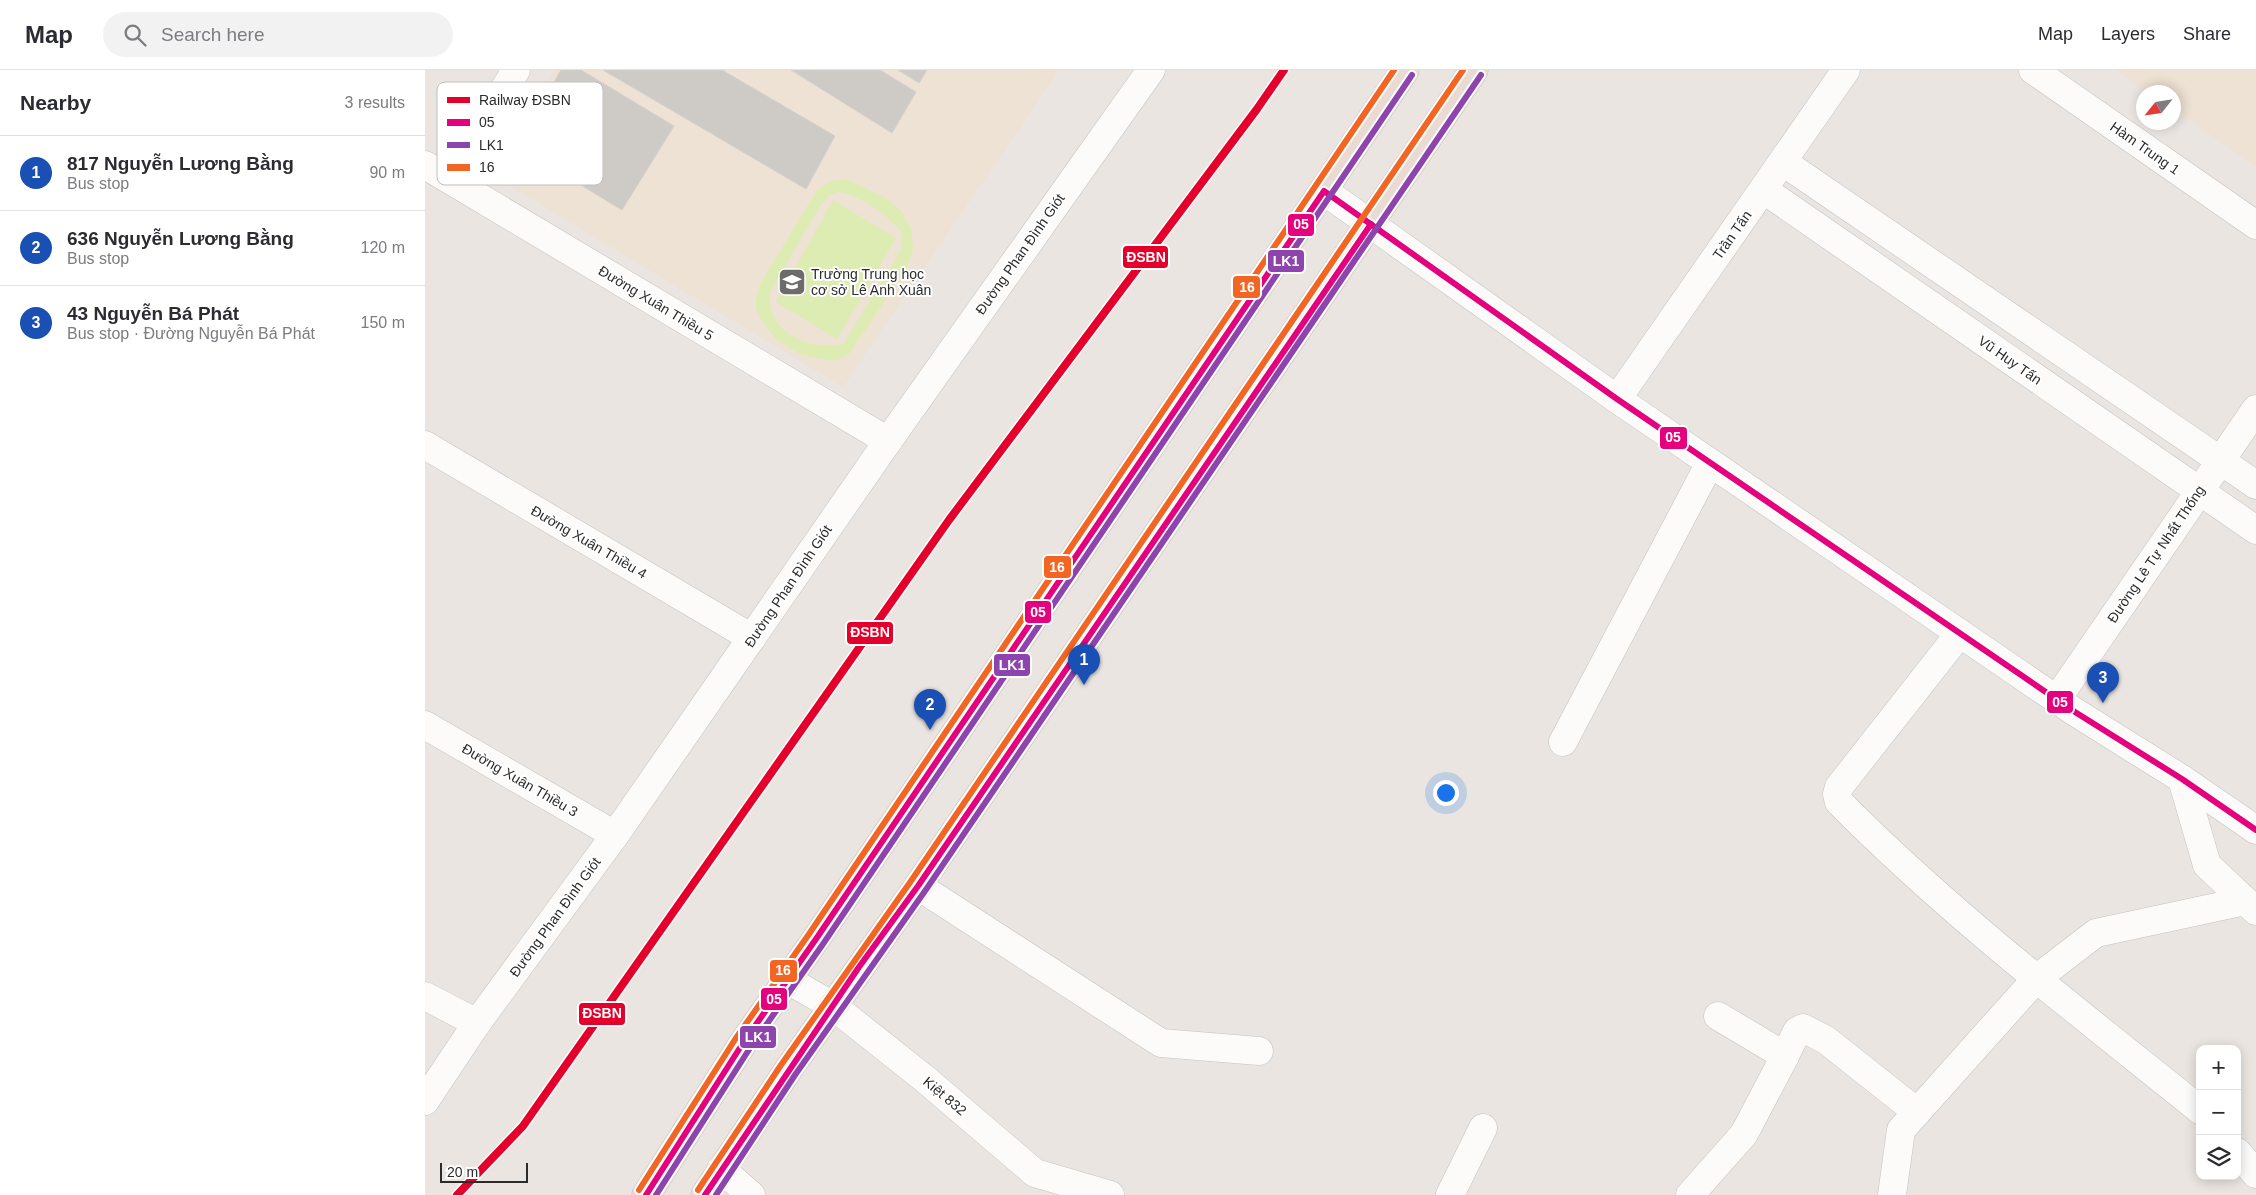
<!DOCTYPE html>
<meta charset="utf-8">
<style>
:root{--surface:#fff;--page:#f2f2f3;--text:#2b2b33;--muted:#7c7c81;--line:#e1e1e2;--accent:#6e6c6a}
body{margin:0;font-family:Helvetica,sans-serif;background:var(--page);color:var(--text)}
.controls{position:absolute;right:15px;bottom:15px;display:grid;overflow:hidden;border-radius:10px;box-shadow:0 2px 12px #0003}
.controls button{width:45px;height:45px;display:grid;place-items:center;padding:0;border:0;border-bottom:1px solid var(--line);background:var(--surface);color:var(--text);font:25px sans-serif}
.compass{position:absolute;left:1711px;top:15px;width:45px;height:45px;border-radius:50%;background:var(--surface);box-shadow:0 2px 12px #0003;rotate:240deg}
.scale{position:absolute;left:15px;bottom:12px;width:88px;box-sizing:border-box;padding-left:5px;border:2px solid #2b2b2b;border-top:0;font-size:14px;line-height:18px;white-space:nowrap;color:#2b2b2b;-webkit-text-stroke:4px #fff;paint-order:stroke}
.you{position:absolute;left:1020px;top:722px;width:18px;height:18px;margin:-12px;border:4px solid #fff;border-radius:50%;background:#1a73e8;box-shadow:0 0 0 8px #1a73e833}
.badge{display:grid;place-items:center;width:32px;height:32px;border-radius:50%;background:var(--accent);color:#fff;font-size:16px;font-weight:700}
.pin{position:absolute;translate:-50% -41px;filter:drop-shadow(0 1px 2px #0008)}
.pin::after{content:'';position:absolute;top:26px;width:18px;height:15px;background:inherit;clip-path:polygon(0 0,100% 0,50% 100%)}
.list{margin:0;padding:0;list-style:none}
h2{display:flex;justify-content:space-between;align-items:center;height:65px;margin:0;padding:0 20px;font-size:21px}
h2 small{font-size:16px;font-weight:400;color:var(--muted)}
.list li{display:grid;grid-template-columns:32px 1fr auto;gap:15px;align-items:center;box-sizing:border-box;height:75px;padding:0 20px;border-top:1px solid var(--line)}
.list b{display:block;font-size:19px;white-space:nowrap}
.list p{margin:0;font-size:16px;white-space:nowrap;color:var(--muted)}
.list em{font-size:16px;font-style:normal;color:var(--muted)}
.icon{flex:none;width:28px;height:28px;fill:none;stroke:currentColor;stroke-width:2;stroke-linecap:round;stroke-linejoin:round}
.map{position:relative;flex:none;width:1831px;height:1125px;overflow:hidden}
header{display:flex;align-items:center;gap:30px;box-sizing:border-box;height:70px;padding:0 25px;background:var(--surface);border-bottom:1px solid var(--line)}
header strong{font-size:24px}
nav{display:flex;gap:28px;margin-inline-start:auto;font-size:18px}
.search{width:350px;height:45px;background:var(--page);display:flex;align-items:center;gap:12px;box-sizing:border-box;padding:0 18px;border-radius:28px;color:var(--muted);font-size:19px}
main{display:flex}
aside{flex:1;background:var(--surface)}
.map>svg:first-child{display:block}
.education{fill:#eee2d4}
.pitch{fill:#ddecb3;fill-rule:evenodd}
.building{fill:#cecbc7;stroke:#d5d0cc}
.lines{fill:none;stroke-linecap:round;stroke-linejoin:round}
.minor-casing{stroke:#c3c2c2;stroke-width:29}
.highway-casing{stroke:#c5c3c1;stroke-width:29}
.minor{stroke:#fcfbfa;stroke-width:28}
.highway{stroke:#e9dbd3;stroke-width:28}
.bus-1-casing{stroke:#fff;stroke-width:10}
.bus-2-casing{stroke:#fff;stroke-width:10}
.bus-3-casing{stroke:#fff;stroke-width:10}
.bus-1{stroke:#e5007d;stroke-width:6}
.bus-2{stroke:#8e44ad;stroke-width:6}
.bus-3{stroke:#f26522;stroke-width:6}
.rail-1-casing{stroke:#fff;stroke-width:11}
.rail-1{stroke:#e4002b;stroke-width:8}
.labels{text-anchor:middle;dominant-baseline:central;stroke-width:4;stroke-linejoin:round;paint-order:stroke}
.street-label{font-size:14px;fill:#2b2b2b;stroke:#fff}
.poi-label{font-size:14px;fill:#2b2b2b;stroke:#fff;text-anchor:start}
.key{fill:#fff;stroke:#bfbfbf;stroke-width:1}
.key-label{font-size:14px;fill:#2b2b2b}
.line-badge{stroke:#fff;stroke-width:2}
.badge-label{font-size:14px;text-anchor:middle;font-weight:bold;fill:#fff}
</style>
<header>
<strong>Map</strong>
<div class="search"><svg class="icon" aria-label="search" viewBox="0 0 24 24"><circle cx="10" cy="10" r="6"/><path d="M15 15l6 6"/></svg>Search here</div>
<nav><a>Map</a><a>Layers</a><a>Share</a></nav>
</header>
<main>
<aside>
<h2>Nearby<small>3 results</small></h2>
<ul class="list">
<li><span class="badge" style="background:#1a4fb4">1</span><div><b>817 Nguyễn Lương Bằng</b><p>Bus stop</p></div><em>90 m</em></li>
<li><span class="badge" style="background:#1a4fb4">2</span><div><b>636 Nguyễn Lương Bằng</b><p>Bus stop</p></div><em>120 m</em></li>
<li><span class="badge" style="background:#1a4fb4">3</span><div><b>43 Nguyễn Bá Phát</b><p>Bus stop · Đường Nguyễn Bá Phát</p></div><em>150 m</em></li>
</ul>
</aside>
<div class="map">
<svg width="1831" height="1125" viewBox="0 0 1831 1125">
<rect width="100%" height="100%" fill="#eae5e0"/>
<g class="education">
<path d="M129 0H634L418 317 70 107Z"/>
<path d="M1691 0H1831V96L1749 40 1748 22H1723Z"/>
</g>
<g class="pitch">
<path d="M422 109 461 128 477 142 486 159 488 179 482 198 424 284 409 291 393 288 374 284 351 269 340 256 331 239V227L335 214 392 120 406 111ZM414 122C439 127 459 143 477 162L476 180 418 274C383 281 340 262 345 222L395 136 404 125Z"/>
<path d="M408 130 471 168 412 269 351 232Z"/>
</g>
<g class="building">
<path d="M136 0H156L249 56 197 140 92 76Z"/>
<path d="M178 0H297L410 66 381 119Z"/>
<path d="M366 0H455L491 22 467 63Z"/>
<path d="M473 0H502L494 13Z"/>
</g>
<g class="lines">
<g class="minor-casing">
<g id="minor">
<path d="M1608 0 1831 155"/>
<path d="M1358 92 1831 415"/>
<path d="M0 95 463 371"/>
<path d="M24 109 91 0"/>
<path d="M1339 120 1831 460"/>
<path d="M899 121 1192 329 1650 642 1757 709 1831 760"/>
<path d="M1192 329 1421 0"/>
<path d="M0 375 327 568"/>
<path d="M1535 563 1414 717 1412 724 1414 732C1525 844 1652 941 1775 1040"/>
<path d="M1632 629 1831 339"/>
<path d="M0 655 190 765"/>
<path d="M1138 672 1285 393"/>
<path d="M1757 709 1782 795 1831 841"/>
<path d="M493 816 736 973 834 981"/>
<path d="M363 910 408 936 500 1009 610 1103 685 1125"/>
<path d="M0 926 52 953"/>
<path d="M1360 986 1372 961 1378 958 1401 970 1492 1042"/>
<path d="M0 1031 52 953 190 765 463 371 726 0"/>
<path d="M1812 1082 1831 1104"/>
<path d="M296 1099 326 1125"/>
<path d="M1025 1125 1058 1058"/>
<path d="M1265 1125 1319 1064 1360 986 1293 946"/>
<path d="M1467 1125 1476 1060 1611 909 1671 863 1820 831"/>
</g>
</g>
<g class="highway-casing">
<g id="highway">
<path d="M221 1125 318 973 391 869 980 0"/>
<path d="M280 1125 363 1000 493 816 1049 0"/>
</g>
</g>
<use href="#minor" class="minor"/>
<use href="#highway" class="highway"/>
<g class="bus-1-casing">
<g id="bus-1">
<path d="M221 1125 318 973 391 869 899 121 1192 329 1650 642 1757 709 1831 760"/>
<path d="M280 1125 434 897 493 816 946 154"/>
</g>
</g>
<g class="bus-2-casing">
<g id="bus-2">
<path d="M231 1125 325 978 398 874 987 5"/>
<path d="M291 1125 370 1005 500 821 1056 5"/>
</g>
</g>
<g class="bus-3-casing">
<g id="bus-3">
<path d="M214 1120 311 968 384 864 969 0"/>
<path d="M273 1120 356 995 486 811 1038 0"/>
</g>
</g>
<use href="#bus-1" class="bus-1"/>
<use href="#bus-2" class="bus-2"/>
<use href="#bus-3" class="bus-3"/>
<g class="rail-1-casing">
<path id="rail-1" d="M32 1125 98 1056 524 450 832 39 859 0"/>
</g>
<use href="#rail-1" class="rail-1"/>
</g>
<defs>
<g id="school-square" transform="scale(1.4375)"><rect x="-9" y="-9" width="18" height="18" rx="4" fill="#6e6c6a" stroke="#fff"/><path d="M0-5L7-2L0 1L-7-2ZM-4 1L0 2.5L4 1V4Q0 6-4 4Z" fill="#fff"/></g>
</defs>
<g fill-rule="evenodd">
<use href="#school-square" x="367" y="212"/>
</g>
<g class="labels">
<g class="street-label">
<text transform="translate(1720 78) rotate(35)">Hàm Trung 1</text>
<text transform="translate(1307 165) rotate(-55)">Trần Tấn</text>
<text transform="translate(595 184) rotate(-55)">Đường Phan Đình Giót</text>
<text transform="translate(231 233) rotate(31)">Đường Xuân Thiều 5</text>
<text transform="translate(1585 290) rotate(35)">Vũ Huy Tấn</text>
<text transform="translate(164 472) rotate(30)">Đường Xuân Thiều 4</text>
<text transform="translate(1731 484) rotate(-56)">Đường Lê Tự Nhất Thống</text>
<text transform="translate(363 516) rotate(-56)">Đường Phan Đình Giót</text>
<text transform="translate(95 710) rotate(30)">Đường Xuân Thiều 3</text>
<text transform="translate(130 847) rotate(-54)">Đường Phan Đình Giót</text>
<text transform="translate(520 1026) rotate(40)">Kiệt 832</text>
</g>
<g class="poi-label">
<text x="386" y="204">Trường Trung học<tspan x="386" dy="16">cơ sở Lê Anh Xuân</tspan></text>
</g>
</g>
<rect x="12" y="12" width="166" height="103" rx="8" class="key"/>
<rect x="22" y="27" width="23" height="6" fill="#e4002b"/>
<rect x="22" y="49" width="23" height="7" fill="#e5007d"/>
<rect x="22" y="72" width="23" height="6" fill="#8e44ad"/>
<rect x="22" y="94" width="23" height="7" fill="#f26522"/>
<g class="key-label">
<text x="54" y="35">Railway ĐSBN</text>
<text x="54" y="57">05</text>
<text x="54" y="80">LK1</text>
<text x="54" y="102">16</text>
</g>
<g class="line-badge">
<rect x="862" y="143" width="28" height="24" rx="5" fill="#e5007d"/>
<rect x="697" y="175" width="47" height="24" rx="5" fill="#e4002b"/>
<rect x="842" y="179" width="38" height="24" rx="5" fill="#8e44ad"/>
<rect x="807" y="205" width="29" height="24" rx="5" fill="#f26522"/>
<rect x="1234" y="356" width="29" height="24" rx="5" fill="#e5007d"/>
<rect x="618" y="485" width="29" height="24" rx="5" fill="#f26522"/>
<rect x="599" y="530" width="28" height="24" rx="5" fill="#e5007d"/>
<rect x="421" y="551" width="48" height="24" rx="5" fill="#e4002b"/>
<rect x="568" y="583" width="38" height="24" rx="5" fill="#8e44ad"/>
<rect x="1621" y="620" width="28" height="24" rx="5" fill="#e5007d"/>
<rect x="344" y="889" width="29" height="24" rx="5" fill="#f26522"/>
<rect x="335" y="917" width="28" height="24" rx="5" fill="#e5007d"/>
<rect x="153" y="932" width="48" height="24" rx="5" fill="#e4002b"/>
<rect x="314" y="955" width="38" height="24" rx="5" fill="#8e44ad"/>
</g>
<g class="badge-label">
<text x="876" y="159">05</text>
<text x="721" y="192">ĐSBN</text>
<text x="861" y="196">LK1</text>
<text x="822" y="222">16</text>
<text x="1248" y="372">05</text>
<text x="632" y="502">16</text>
<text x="613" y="547">05</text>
<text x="445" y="567">ĐSBN</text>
<text x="587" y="600">LK1</text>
<text x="1635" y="637">05</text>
<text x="358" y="905">16</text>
<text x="349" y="934">05</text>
<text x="177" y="948">ĐSBN</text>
<text x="333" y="972">LK1</text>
</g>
</svg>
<div class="controls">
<button>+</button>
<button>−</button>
<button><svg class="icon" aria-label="layers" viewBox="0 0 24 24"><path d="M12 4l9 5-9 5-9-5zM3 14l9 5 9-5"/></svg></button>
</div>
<svg class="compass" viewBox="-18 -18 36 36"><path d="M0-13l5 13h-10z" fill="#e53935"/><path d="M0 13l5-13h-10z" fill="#7c7c81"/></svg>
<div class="scale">20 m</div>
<div class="you"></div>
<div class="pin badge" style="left:659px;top:615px;background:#1a4fb4">1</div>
<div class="pin badge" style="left:505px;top:660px;background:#1a4fb4">2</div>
<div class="pin badge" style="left:1678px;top:633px;background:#1a4fb4">3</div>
</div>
</main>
